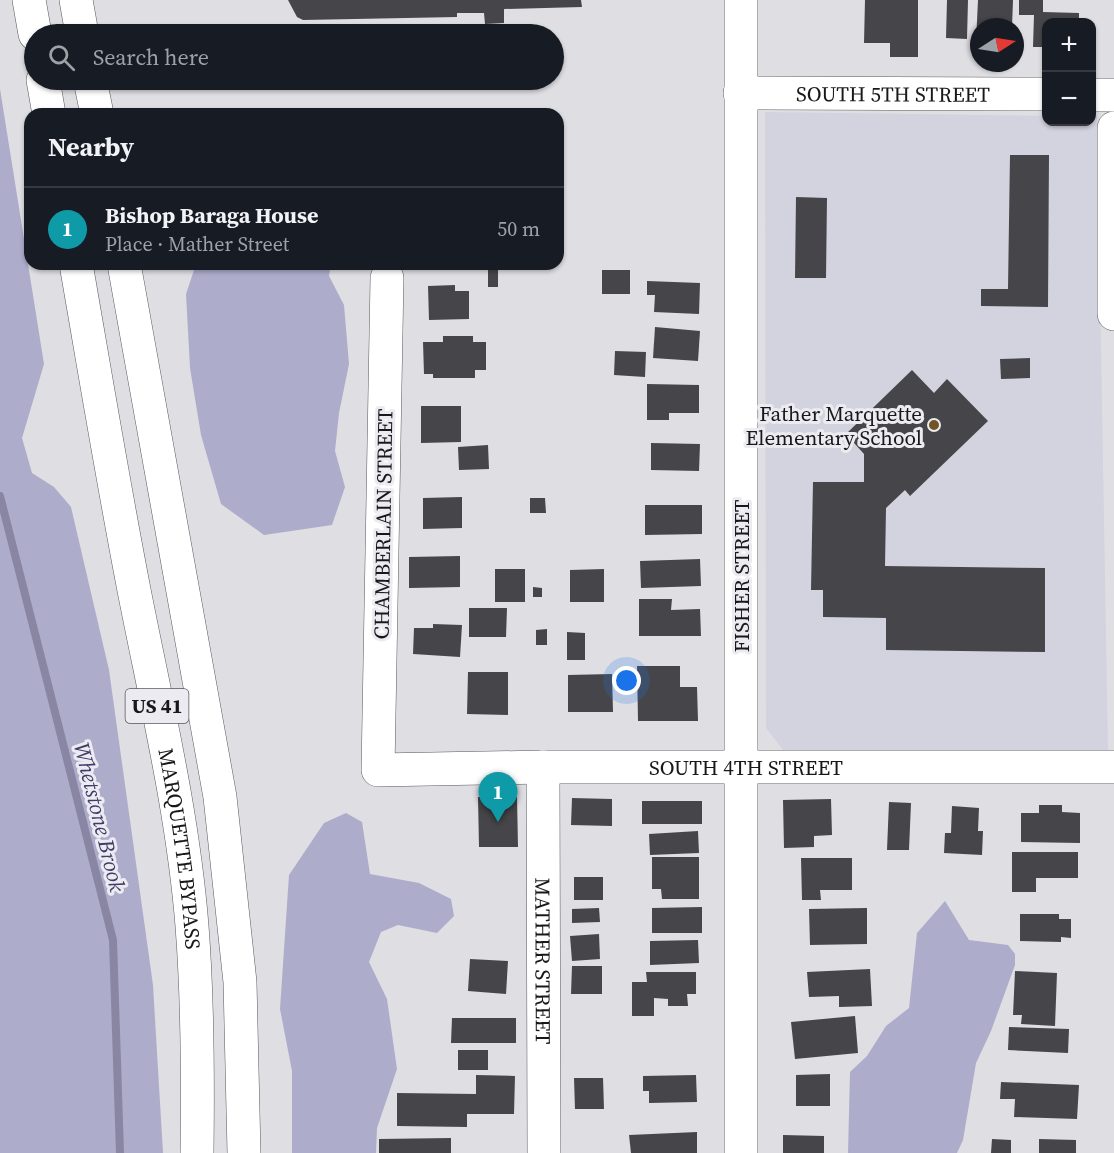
<!DOCTYPE html>
<meta charset="utf-8">
<style>
:root{--surface:#171b24;--page:#242831;--text:#f1f3f6;--muted:#9ea1a6;--line:#363941;--accent:#ea580c}
body{margin:0;font-family:"Source Serif 4",serif;background:var(--page);color:var(--text)}
.controls{position:absolute;right:18px;top:18px;display:grid;overflow:hidden;border-radius:12px;box-shadow:0 2px 4px #0004}
.controls button{width:54px;height:54px;display:grid;place-items:center;padding:0;border:0;border-bottom:2px solid var(--line);background:var(--surface);color:var(--text);font:30px sans-serif}
.compass{position:absolute;left:970px;top:18px;width:54px;height:54px;border-radius:50%;background:var(--surface);box-shadow:0 2px 4px #0004;rotate:78deg}
.you{position:absolute;left:627px;top:681px;width:21px;height:21px;margin:-15px;border:4px solid #fff;border-radius:50%;background:#1a73e8;box-shadow:0 0 0 9px #1a73e833}
.badge{display:grid;place-items:center;width:39px;height:39px;border-radius:50%;background:var(--accent);color:#fff;font-size:20px;font-weight:700}
.pin{position:absolute;translate:-50% -50px;filter:drop-shadow(0 2px 3px #0008)}
.pin::after{content:'';position:absolute;top:32px;width:21px;height:18px;background:inherit;clip-path:polygon(0 0,100% 0,50% 100%)}
.list{margin:0;padding:0;list-style:none}
h2{display:flex;justify-content:space-between;align-items:center;height:78px;margin:0;padding:0 24px;font-size:26px}
h2 small{font-size:20px;font-weight:400;color:var(--muted)}
.list li{display:grid;grid-template-columns:39px 1fr auto;gap:18px;align-items:center;box-sizing:border-box;height:84px;padding:0 24px;border-top:2px solid var(--line)}
.list b{display:block;font-size:22px;white-space:nowrap}
.list p{margin:0;font-size:20px;white-space:nowrap;color:var(--muted)}
.list em{font-size:20px;font-style:normal;color:var(--muted)}
.icon{flex:none;width:33px;height:33px;fill:none;stroke:currentColor;stroke-width:2;stroke-linecap:round;stroke-linejoin:round}
.map{position:relative;flex:none;width:1114px;height:1153px;overflow:hidden}
.search{position:absolute;background:var(--surface);box-shadow:0 2px 4px #0004;left:24px;top:24px;width:540px;height:66px;display:flex;align-items:center;gap:15px;box-sizing:border-box;padding:0 21px;border-radius:33px;color:var(--muted);font-size:22px}
.panel{position:absolute;background:var(--surface);box-shadow:0 2px 4px #0004;left:24px;top:108px;width:540px;height:162px;border-radius:18px}
.map>svg:first-child{display:block}
.built{fill:#d3d2df}
.forest{fill:#aeaccb}
.lines{fill:none;stroke-linecap:round;stroke-linejoin:round}
.stream{stroke:#8886a3;stroke-width:8}
.building{fill:#46464a}
.minor-casing{stroke:#59595e;stroke-width:34}
.highway-casing{stroke:#59595e;stroke-width:34}
.minor{stroke:#fff;stroke-width:33}
.highway{stroke:#fff;stroke-width:33}
.poi-dot{fill:#6f5426;stroke:#ebebf1;stroke-width:2}
.labels{text-anchor:middle;dominant-baseline:central;stroke-width:6;stroke-linejoin:round;paint-order:stroke}
.shield{fill:#ebebf1;stroke:#57575a;stroke-width:1.5}
.shield-label{font-size:20px;font-weight:bold;fill:#18181a}
.street-label{font-size:21px;fill:#18181a;stroke:#ebebf1}
.poi-label{font-size:21px;fill:#18181a;stroke:#ebebf1;text-anchor:end}
.water-label{font-size:22px;font-style:italic;fill:#413b67;stroke:#ebebf1}
</style>
<div class="map">
<svg width="1114" height="1153" viewBox="0 0 1114 1153">
<rect width="100%" height="100%" fill="#dedee3"/>
<path class="built" d="M765 112 1046 116V122H1092V116H1097L1108 753 783 750 766 728Z"/>
<g class="forest">
<path d="M0 89 44 364 22 438 32 473 54 487 71 507 109 670 153 985 163 1153H0Z"/>
<path d="M196 264H331L329 276 344 305 349 364 339 413 335 451 345 487 332 525 264 535 221 504 201 435 190 368 186 294Z"/>
<path d="M346 813 362 822 370 874 419 883 451 899 454 916 437 933 398 925 381 932 369 962 387 999 397 1069 377 1128 376 1153H292V1071L280 1009 289 875 324 823Z"/>
<path d="M945 901 969 940 1008 945 1015 954V965L991 1031 976 1063 963 1140 957 1153H848L850 1072 867 1056 886 1026 909 1008 917 933Z"/>
</g>
<g class="lines">
<path class="stream" d="M0 496 113 940 120 1153"/>
</g>
<g class="building">
<path d="M288 0H581L582 7 504 9V23L485 24 484 13H457V17L303 20 297 17Z"/>
<path d="M865 0H918V57H890V43H864Z"/>
<path d="M947 0H968L967 39 946 38Z"/>
<path d="M978 0H1013L1012 27H979V42H976Z"/>
<path d="M1019 0H1043V12L1079 13V22H1046V47H1033L1034 15H1019Z"/>
<path d="M1010 155H1049L1048 307 981 306V289H1008Z"/>
<path d="M796 197 827 198 826 278H795Z"/>
<rect x="488" y="267" width="10" height="20"/>
<rect x="602" y="270" width="28" height="24"/>
<path d="M647 281 700 283 699 314 654 312 655 295H647Z"/>
<path d="M455 285V291H469V319L429 320 428 286Z"/>
<path d="M655 327 700 331 698 361 653 358Z"/>
<path d="M443 336H473V342H486V370H475V378H433V374H424L423 342H443Z"/>
<path d="M615 351 646 352 645 377 614 375Z"/>
<path d="M1030 358V378L1001 379 1000 359Z"/>
<path d="M912 370 934 393 947 379 988 421 910 496 905 490 886 508 885 566 1045 568V652L886 650V618L823 617V590H811L813 482H864V454L846 434Z"/>
<path d="M647 384 699 385V413H669V420H647Z"/>
<path d="M421 406H461V442L421 443Z"/>
<path d="M651 443 700 444 699 471 651 470Z"/>
<path d="M488 445 489 469 459 470 458 447Z"/>
<path d="M462 497V528L423 529V498Z"/>
<path d="M530 498H545L546 513H530Z"/>
<path d="M645 505H702V534L645 535Z"/>
<path d="M460 556V587L409 588V557Z"/>
<path d="M700 559 701 586 641 588 640 561Z"/>
<rect x="495" y="569" width="30" height="33"/>
<path d="M604 569V602H570V570Z"/>
<path d="M533 587 542 588V597H533Z"/>
<path d="M639 599H672L671 610 700 609 701 636H639Z"/>
<path d="M469 608H507L506 637H469Z"/>
<path d="M433 624 462 625 460 657 413 654 414 628H433Z"/>
<path d="M547 629V645H536V630Z"/>
<path d="M567 632 585 633V660H567Z"/>
<path d="M637 666H680V687H697L698 721H638Z"/>
<path d="M468 672H508V715L467 714Z"/>
<path d="M612 674 613 712H568V675Z"/>
<path d="M478 797H517L518 847H479Z"/>
<path d="M572 798 612 799V826L571 825Z"/>
<path d="M831 799 832 835 814 836V847L784 848 783 800Z"/>
<rect x="642" y="801" width="60" height="23"/>
<path d="M889 802 911 803 909 850H887Z"/>
<path d="M1039 805H1062V812L1080 813V843L1021 842V813H1039Z"/>
<path d="M952 806 979 808 978 831H983L982 855 944 853 945 833H951Z"/>
<path d="M698 831 699 853 650 855 649 834Z"/>
<path d="M1012 852H1078V878H1036V892H1012Z"/>
<path d="M652 857H699V899H662L661 889H652Z"/>
<path d="M801 858H852V890H820L821 900H802Z"/>
<rect x="574" y="877" width="29" height="23"/>
<path d="M702 907V933H652V908Z"/>
<path d="M599 908 600 922 572 923V909Z"/>
<path d="M867 908V944L810 945 809 909Z"/>
<path d="M1020 914H1059V919H1071V938L1061 937V942L1020 941Z"/>
<path d="M599 934 600 959 572 961 570 936Z"/>
<path d="M698 940 699 963 650 965V941Z"/>
<path d="M470 959 508 961 506 994 468 991Z"/>
<path d="M572 966H602V994H571Z"/>
<path d="M870 969 872 1006 839 1007V996L809 997 807 972Z"/>
<path d="M1015 971 1057 973 1055 1026 1021 1024 1022 1015H1013Z"/>
<path d="M646 972H696V994H687L688 1006H668V999L654 998V1016H632V982H647Z"/>
<path d="M855 1016 858 1053 795 1059 791 1022Z"/>
<path d="M452 1018H516V1043H451Z"/>
<path d="M1009 1027 1069 1029 1068 1053 1008 1050Z"/>
<rect x="458" y="1050" width="30" height="20"/>
<path d="M830 1074V1106H796V1075Z"/>
<path d="M476 1075 515 1076 514 1114H467V1127L397 1126V1093L476 1094Z"/>
<path d="M696 1075 697 1102 649 1103V1091H643V1076Z"/>
<path d="M574 1078H603L604 1109H575Z"/>
<path d="M1001 1082 1079 1085 1077 1119 1014 1117 1015 1099H1000Z"/>
<path d="M697 1132V1153H631L629 1135Z"/>
<path d="M783 1135 824 1136V1153H783Z"/>
<path d="M451 1138V1153H379V1139Z"/>
<path d="M992 1139 1011 1140V1153H991Z"/>
<path d="M1039 1139 1076 1140V1153H1039Z"/>
</g>
<g class="lines">
<g class="minor-casing">
<g id="minor">
<path id="s1" d="M740 93 1046 94"/>
<path d="M1092 95H1114"/>
<path d="M1114 128V314"/>
<path id="s2" d="M387 278 378 770 543 767H1114"/>
<path id="s3" d="M543 767 544 1153"/>
<path d="M741 1153V0"/>
</g>
</g>
<g class="highway-casing">
<g id="highway">
<path d="M29 0 35 34"/>
<path d="M76 0 82 34"/>
<path d="M43 80 49 114"/>
<path d="M90 80 97 114"/>
<path id="s4" d="M76 264C95 373 113 482 134 590 156 702 183 813 192 926 198 1002 198 1077 197 1153"/>
<path d="M124 264 220 797 240 982 244 1153"/>
</g>
</g>
<use href="#minor" class="minor"/>
<use href="#highway" class="highway"/>
</g>
<circle class="poi-dot" cx="934" cy="425" r="6"/>
<g class="labels">
<rect class="shield" x="125.5" y="689" width="63" height="34" rx="4.5"/>
<g class="shield-label">
<text x="157" y="706">US 41</text>
</g>
<g class="street-label">
<text stroke="none"><textPath href="#s1" startOffset="153">SOUTH 5TH STREET</textPath></text>
<text transform="translate(383 524) rotate(-89)">CHAMBERLAIN STREET</text>
<text transform="translate(741 576) rotate(-90)">FISHER STREET</text>
<text stroke="none"><textPath href="#s2" startOffset="860">SOUTH 4TH STREET</textPath></text>
<text stroke="none"><textPath href="#s4" startOffset="594">MARQUETTE BYPASS</textPath></text>
<text stroke="none"><textPath href="#s3" startOffset="194">MATHER STREET</textPath></text>
</g>
<g class="poi-label">
<text x="922" y="413">Father Marquette<tspan x="922" dy="24">Elementary School</tspan></text>
</g>
<g class="water-label">
<text transform="translate(100 817) rotate(76)">Whetstone Brook</text>
</g>
</g>
</svg>
<div class="controls">
<button>+</button>
<button>−</button>
</div>
<svg class="compass" viewBox="-18 -18 36 36"><path d="M0-13l5 13h-10z" fill="#e53935"/><path d="M0 13l5-13h-10z" fill="#9ea1a6"/></svg>
<div class="you"></div>
<div class="pin badge" style="left:498px;top:822px;background:#0f9aa8">1</div>
<div class="search"><svg class="icon" aria-label="search" viewBox="0 0 24 24"><circle cx="10" cy="10" r="6"/><path d="M15 15l6 6"/></svg>Search here</div>
<section class="panel">
<h2>Nearby<small></small></h2>
<ul class="list">
<li><span class="badge" style="background:#0f9aa8">1</span><div><b>Bishop Baraga House</b><p>Place · Mather Street</p></div><em>50 m</em></li>
</ul>
</section>
</div>
